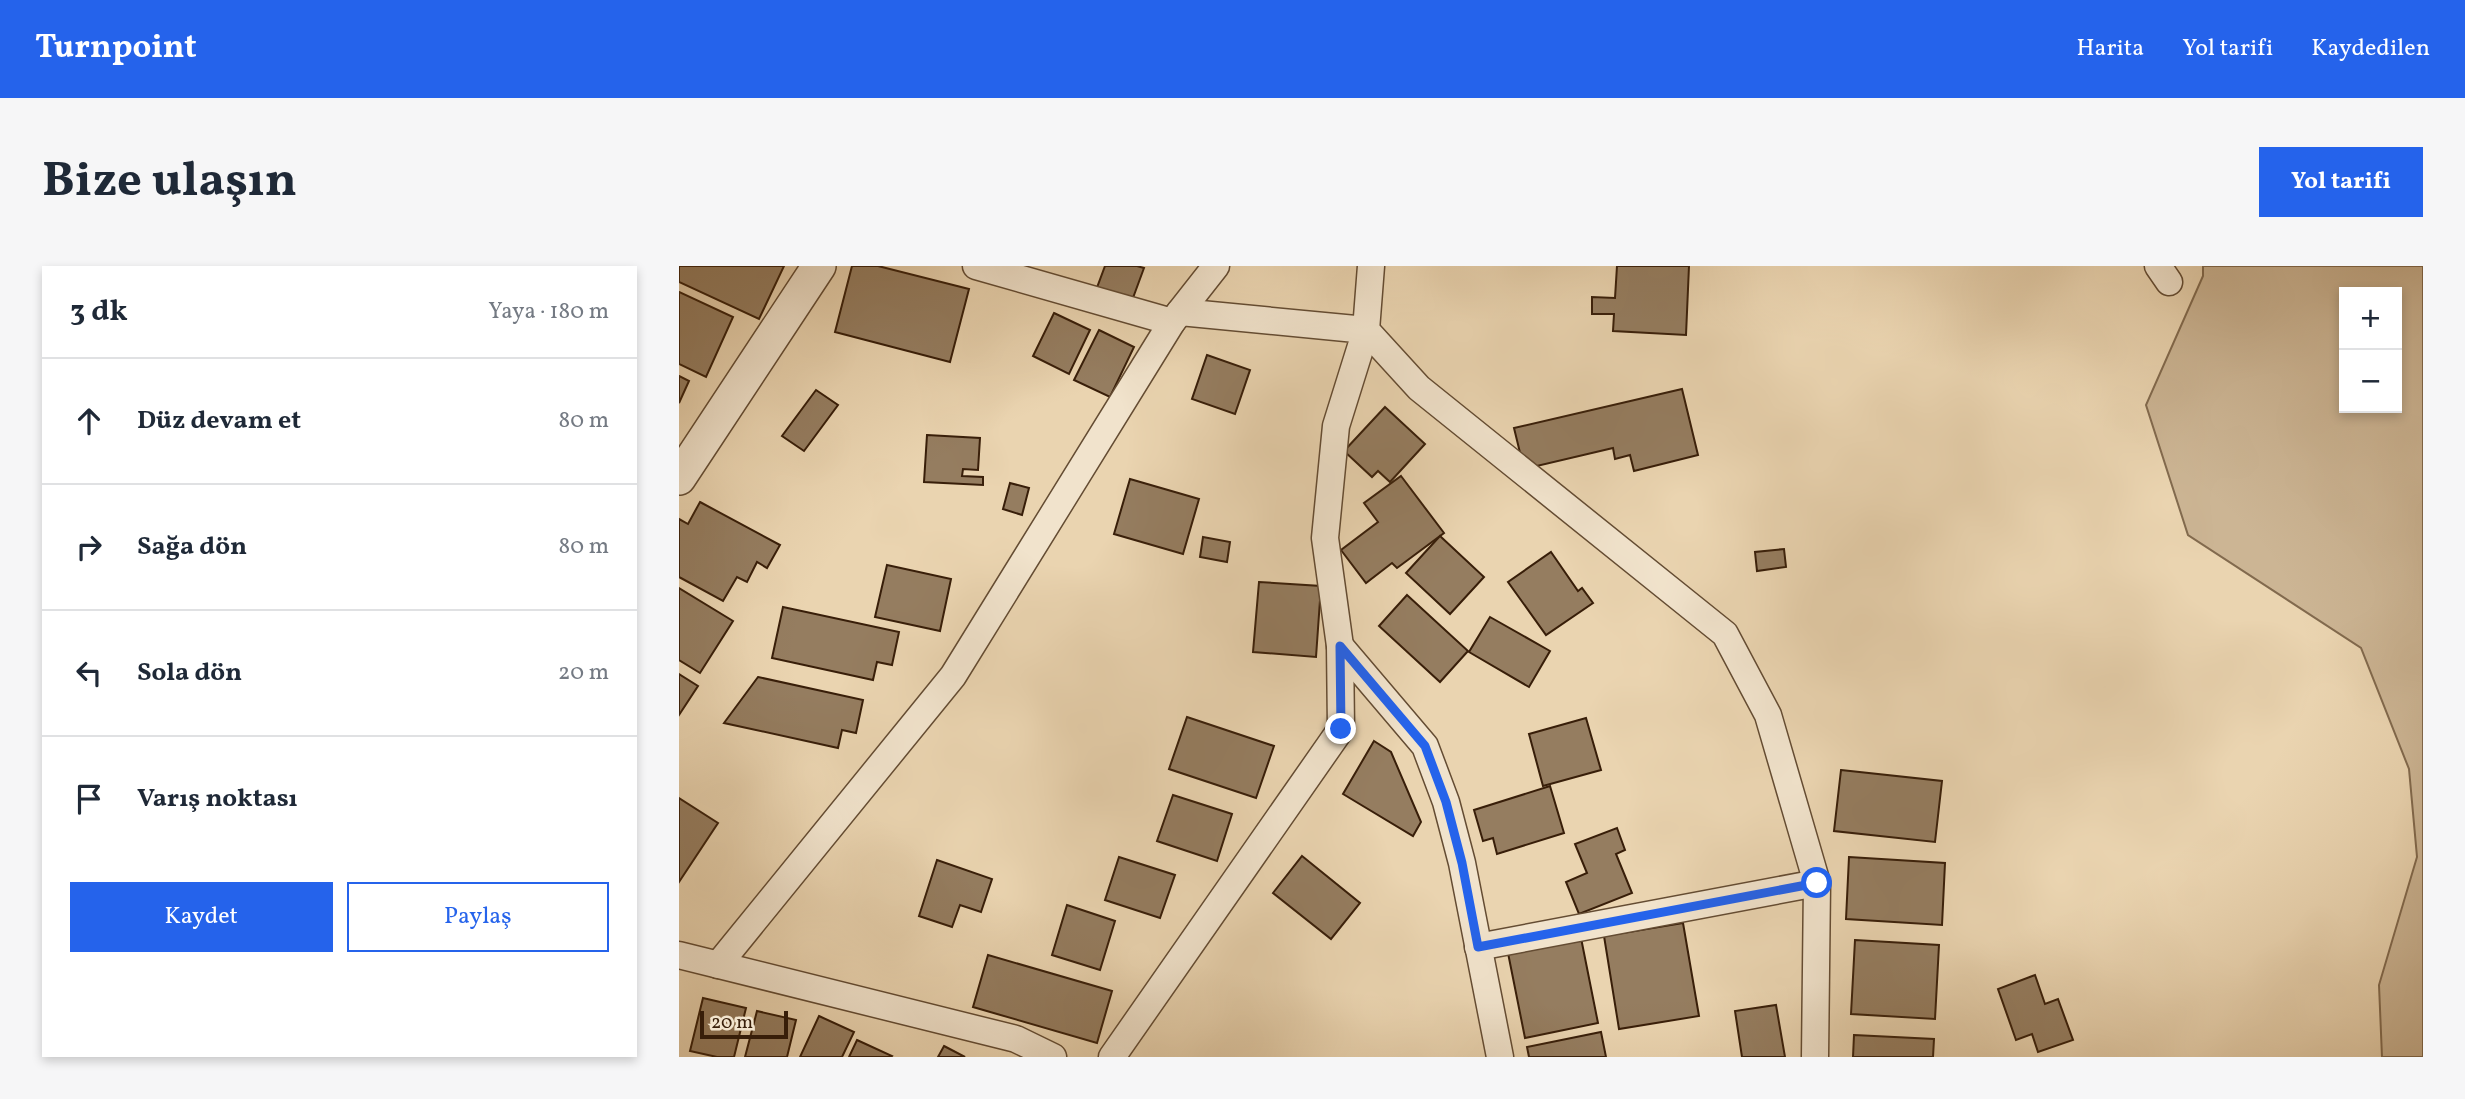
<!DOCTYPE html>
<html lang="tr">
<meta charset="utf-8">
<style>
:root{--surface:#fff;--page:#f6f6f7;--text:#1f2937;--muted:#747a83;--line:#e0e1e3;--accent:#2563eb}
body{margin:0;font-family:Vollkorn,serif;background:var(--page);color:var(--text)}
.controls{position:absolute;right:21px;top:21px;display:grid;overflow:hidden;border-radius:0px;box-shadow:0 4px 10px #0003}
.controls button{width:63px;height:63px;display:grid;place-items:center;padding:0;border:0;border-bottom:2px solid var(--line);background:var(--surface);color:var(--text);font:35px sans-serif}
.scale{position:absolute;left:21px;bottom:18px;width:88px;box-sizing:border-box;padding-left:7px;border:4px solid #381e09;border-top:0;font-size:19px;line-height:24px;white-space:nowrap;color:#381e09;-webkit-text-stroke:5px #f1e3cc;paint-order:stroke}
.stop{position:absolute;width:21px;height:21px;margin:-16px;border:5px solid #2563eb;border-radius:50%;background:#fff}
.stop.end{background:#2563eb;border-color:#fff;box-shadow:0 2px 7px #0008}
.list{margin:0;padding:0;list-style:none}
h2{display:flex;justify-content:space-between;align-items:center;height:91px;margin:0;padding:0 28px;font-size:30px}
h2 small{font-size:23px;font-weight:400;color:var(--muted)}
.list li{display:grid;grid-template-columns:46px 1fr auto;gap:21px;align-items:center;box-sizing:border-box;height:126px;padding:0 28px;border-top:2px solid var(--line)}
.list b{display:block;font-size:26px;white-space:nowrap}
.list em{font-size:23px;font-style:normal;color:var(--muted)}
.actions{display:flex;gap:14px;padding:21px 28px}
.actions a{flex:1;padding:16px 0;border:2px solid var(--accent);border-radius:0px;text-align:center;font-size:24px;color:var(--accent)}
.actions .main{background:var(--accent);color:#fff}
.icon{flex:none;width:38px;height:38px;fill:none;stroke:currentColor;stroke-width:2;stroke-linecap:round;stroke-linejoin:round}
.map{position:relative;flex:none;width:1744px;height:791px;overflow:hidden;border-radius:0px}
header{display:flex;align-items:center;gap:42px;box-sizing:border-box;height:98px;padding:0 35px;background:var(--accent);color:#fff}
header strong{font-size:33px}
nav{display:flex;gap:38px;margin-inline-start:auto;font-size:24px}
.intro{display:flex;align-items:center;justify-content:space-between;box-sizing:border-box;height:168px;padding:0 42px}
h1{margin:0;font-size:49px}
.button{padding:18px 32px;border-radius:0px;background:var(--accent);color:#fff;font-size:24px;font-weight:700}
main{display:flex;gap:42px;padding:0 42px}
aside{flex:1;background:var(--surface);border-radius:0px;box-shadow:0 4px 10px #0003}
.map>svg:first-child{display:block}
.green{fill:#ccb594;stroke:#826a4e;stroke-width:2;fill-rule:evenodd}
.building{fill:#957d60;stroke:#381e09;stroke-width:2}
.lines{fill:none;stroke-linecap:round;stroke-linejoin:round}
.minor-casing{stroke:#644c33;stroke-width:29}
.tertiary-casing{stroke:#644c33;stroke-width:36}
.minor{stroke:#f1e3cc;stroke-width:26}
.tertiary{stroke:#f1e3cc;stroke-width:33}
.route{stroke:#2563eb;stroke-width:9}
</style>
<header>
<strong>Turnpoint</strong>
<nav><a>Harita</a><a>Yol tarifi</a><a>Kaydedilen</a></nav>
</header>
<div class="intro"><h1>Bize ulaşın</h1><a class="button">Yol tarifi</a></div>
<main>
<aside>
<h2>3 dk<small>Yaya · 180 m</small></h2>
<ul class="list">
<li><svg class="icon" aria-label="ahead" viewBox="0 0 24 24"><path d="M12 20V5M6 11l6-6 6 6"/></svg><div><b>Düz devam et</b></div><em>80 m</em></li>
<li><svg class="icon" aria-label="right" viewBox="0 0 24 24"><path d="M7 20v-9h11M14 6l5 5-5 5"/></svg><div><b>Sağa dön</b></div><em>80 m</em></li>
<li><svg class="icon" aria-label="left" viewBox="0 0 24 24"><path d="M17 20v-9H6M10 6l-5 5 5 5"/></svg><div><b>Sola dön</b></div><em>20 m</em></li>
<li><svg class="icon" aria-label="arrive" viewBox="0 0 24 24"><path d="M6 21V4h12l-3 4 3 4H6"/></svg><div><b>Varış noktası</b></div></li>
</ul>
<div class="actions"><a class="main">Kaydet</a><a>Paylaş</a></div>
</aside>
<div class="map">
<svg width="1744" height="791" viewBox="0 0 1744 791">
<rect width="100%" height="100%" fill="#ead4b0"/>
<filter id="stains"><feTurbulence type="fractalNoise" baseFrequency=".00286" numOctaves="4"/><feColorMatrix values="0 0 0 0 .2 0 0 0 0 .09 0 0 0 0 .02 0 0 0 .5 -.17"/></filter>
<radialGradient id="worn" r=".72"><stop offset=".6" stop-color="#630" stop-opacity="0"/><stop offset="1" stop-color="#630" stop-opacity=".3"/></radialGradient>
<path class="green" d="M1524 0H1744V791H1703L1700 719 1738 591 1730 503 1682 382 1509 269 1467 139 1524 10ZM1665 26H1718V142H1665Z"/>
<g class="building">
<path d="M0 0H105L80 53 0 16Z"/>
<path d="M173 0H199L290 23 271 96 156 66Z"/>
<path d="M426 0H458L465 2 451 40 416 27Z"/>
<path d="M938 0H1010L1007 69 934 65 935 48H913V31L936 32Z"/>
<path d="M0 26 54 51 27 111 0 98Z"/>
<path d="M375 47 411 64 390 108 354 90Z"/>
<path d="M420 64 455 81 431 131 395 114Z"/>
<path d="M528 89 571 104 556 148 513 133Z"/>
<path d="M0 110 10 115 0 137Z"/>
<path d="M1003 123 1019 189 955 205 951 189 936 193 934 182 845 203 835 162Z"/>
<path d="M137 124 159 139 125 185 103 170Z"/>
<path d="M706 141 746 178 711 216 699 205 693 211 665 185Z"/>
<path d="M248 169 301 172 299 204 284 203 283 210 304 211V219L245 216Z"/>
<path d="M722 210 765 267 718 302 713 297 687 317 662 284 699 256 685 237Z"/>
<path d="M451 213 520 233 504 288 435 268Z"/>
<path d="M331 217 350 222 343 249 324 243Z"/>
<path d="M21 236 101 279 88 302 78 296 68 316 58 311 44 335 0 311V253L9 258Z"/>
<path d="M761 270 805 311 771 348 727 307Z"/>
<path d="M524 271 551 276 548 296 521 291Z"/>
<path d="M1105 283 1107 301 1078 305 1076 286Z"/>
<path d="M872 286 899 325 903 322 914 337 867 369 829 316Z"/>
<path d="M208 299 272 313 261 365 196 351Z"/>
<path d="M580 316 642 320 637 391 574 386Z"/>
<path d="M0 322 54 355 21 407 0 394Z"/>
<path d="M728 329 789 385 761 416 700 360Z"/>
<path d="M104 341 220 366 213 399 198 396 194 414 93 392Z"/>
<path d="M811 351 871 385 850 421 790 386Z"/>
<path d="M0 408 19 420 0 449Z"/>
<path d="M79 411 184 434 177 467 163 464 159 482 45 457Z"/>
<path d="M508 451 595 480 577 532 490 503Z"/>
<path d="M907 452 922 504 864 520 850 468Z"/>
<path d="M695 475 712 486 742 556 734 570 664 528Z"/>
<path d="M1162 504 1263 515 1256 576 1155 565Z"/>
<path d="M871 520 885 567 818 588 814 572 804 575 795 544Z"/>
<path d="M494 529 553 548 538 595 478 575Z"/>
<path d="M0 532 39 557 0 616Z"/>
<path d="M938 562 946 584 937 588 953 627 900 648 887 616 908 607 896 578Z"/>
<path d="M623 590 681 637 652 673 594 627Z"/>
<path d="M440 591 496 609 481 652 426 634Z"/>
<path d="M1170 591 1266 597 1263 659 1167 653Z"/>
<path d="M258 594 313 613 302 646 281 639 273 661 240 650Z"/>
<path d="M388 639 436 655 421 704 373 689Z"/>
<path d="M1004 657 1020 750 940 763 925 670Z"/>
<path d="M902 672 919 757 846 772 829 687Z"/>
<path d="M1176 674 1260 679 1256 753 1172 748Z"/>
<path d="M309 689 433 725 418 777 294 741Z"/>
<path d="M1356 709 1366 738 1379 733 1394 774 1359 786 1353 768 1337 774 1319 723Z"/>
<path d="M24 732 67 742 55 791H38L11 785Z"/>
<path d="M1097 739 1106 791H1063L1056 745Z"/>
<path d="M78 745 117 754 108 791H66Z"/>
<path d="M140 750 175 766 163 791H121Z"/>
<path d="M922 766 927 791H850L848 781Z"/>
<path d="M1175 769 1255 773 1254 791H1174Z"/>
<path d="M178 774 213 790 212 791H170Z"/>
<path d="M265 780 286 791H259Z"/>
</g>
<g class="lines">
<g class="minor-casing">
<g id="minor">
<path d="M297 0 493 56"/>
<path d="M692 0 687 64 740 122 1046 368 1089 449 1138 617 1136 791"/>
<path d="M1479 0 1490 16"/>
<path d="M661 380 746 480 767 536 783 597 821 791"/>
<path d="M799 681 1138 617"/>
<path d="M0 689 337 773 374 791"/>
<path d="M39 699 274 410 493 56 537 0"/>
<path d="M433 791 662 463 661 380 646 272 657 160 687 64 501 46"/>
</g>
</g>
<g class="tertiary-casing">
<path id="tertiary" d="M0 212 140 0"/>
</g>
<use href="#minor" class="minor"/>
<use href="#tertiary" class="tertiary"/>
</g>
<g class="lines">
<path class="route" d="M662 463 661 380 746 480 767 536 783 597 799 681 1138 617"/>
</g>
<rect width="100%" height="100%" filter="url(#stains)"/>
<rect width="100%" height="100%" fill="url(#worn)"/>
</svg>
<div class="controls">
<button>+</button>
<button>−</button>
</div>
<div class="scale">20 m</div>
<div class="stop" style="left:1138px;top:617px"></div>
<div class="stop end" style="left:662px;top:463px"></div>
</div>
</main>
